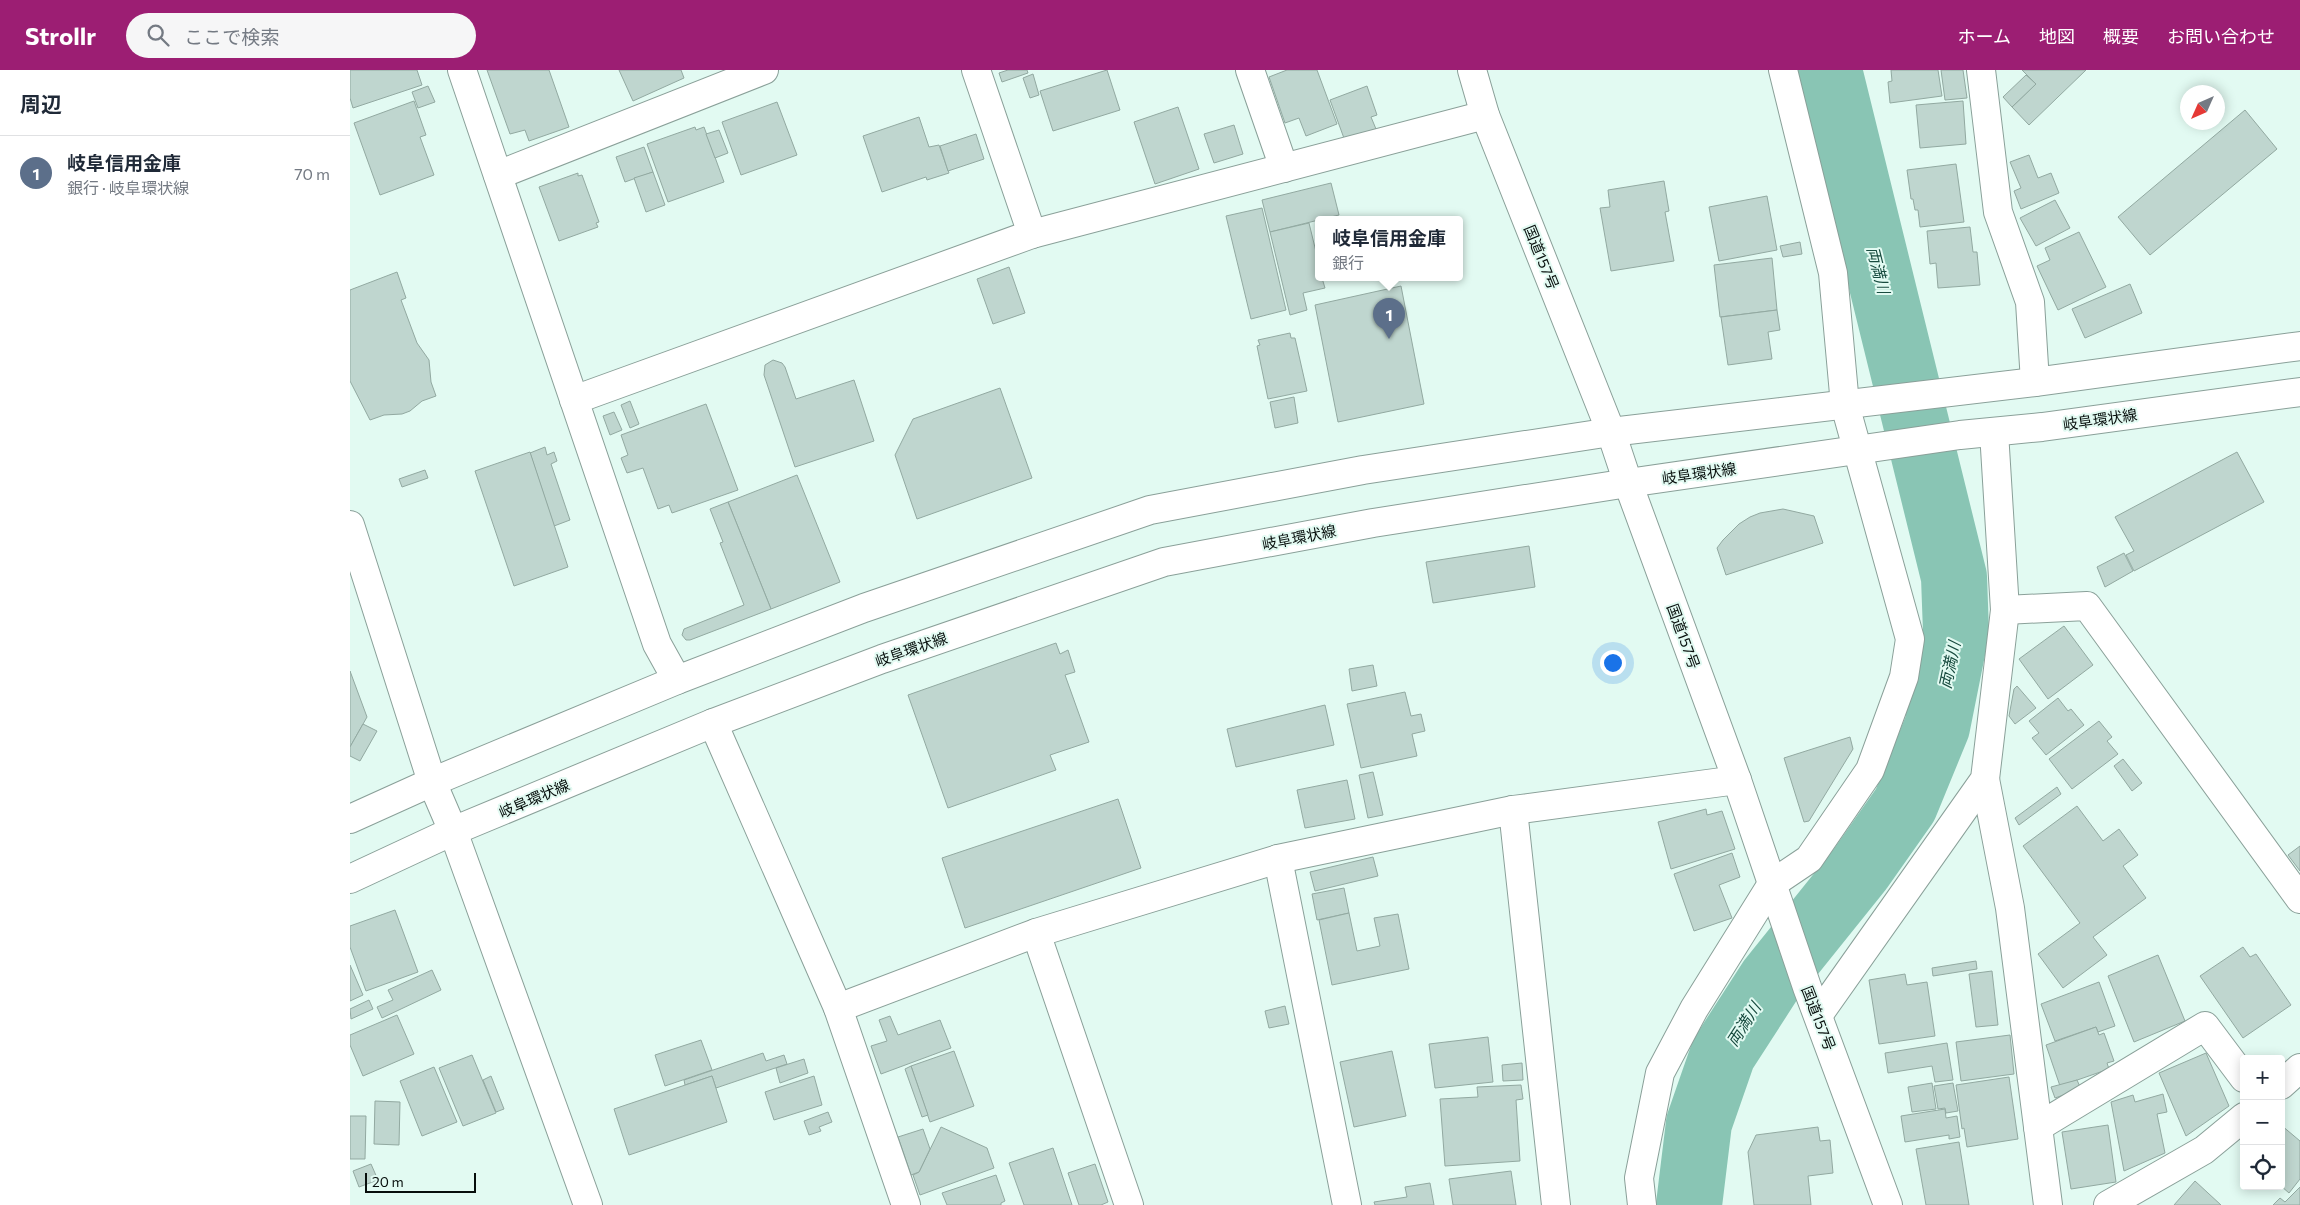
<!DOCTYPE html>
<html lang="ja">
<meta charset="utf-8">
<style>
:root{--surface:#fff;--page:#f6f6f7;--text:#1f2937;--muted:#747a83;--line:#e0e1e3;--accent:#9c1e73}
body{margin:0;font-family:Commissioner,"Noto Sans JP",sans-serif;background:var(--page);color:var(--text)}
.controls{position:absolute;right:15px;bottom:15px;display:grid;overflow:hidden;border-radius:5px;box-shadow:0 2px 12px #0003}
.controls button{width:45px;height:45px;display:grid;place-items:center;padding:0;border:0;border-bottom:1px solid var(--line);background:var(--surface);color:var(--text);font:25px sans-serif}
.compass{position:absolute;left:1830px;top:15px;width:45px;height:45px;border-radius:50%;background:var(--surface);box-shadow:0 2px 12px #0003;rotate:225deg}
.scale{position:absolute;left:15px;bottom:12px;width:111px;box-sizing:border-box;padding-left:5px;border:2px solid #070e0c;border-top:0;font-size:14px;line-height:18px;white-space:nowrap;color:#070e0c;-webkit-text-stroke:4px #e2faf2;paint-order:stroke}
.you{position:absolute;left:1262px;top:592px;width:18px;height:18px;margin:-12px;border:4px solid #fff;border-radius:50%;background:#1a73e8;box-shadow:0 0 0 8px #1a73e833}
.badge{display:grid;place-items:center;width:32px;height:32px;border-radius:50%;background:var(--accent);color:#fff;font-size:16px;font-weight:700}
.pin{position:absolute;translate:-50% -41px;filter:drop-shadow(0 1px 2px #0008)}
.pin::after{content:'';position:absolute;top:26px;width:18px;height:15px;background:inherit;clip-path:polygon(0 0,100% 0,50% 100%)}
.popup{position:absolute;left:965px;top:146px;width:148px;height:65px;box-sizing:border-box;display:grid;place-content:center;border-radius:5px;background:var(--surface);filter:drop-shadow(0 1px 4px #0005);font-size:16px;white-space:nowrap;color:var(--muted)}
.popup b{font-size:19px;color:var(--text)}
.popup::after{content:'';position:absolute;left:50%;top:100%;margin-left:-10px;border:10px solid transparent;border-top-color:var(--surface)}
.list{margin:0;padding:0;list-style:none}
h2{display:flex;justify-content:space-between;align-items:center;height:65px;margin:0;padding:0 20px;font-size:21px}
h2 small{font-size:16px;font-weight:400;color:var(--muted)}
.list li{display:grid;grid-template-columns:32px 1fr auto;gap:15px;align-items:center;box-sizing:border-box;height:75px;padding:0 20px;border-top:1px solid var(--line)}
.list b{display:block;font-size:19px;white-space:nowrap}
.list p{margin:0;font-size:16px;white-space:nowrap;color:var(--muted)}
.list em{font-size:16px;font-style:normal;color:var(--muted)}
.icon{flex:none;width:28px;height:28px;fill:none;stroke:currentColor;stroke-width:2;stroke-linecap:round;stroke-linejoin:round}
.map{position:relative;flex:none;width:1950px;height:1135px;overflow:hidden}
header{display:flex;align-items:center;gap:30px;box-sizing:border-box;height:70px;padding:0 25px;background:var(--accent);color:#fff}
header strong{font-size:24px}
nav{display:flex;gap:28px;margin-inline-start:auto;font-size:18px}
.search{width:350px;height:45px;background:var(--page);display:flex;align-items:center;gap:12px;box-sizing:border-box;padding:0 18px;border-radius:28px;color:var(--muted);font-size:19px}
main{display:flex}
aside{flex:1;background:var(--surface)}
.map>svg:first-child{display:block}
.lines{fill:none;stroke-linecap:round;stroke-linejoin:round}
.river{stroke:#89c5b4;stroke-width:66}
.building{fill:#bfd6cf;stroke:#92a9a1}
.minor-casing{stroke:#8aa099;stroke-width:30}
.tertiary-casing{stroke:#8aa099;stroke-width:30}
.primary-casing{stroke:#8aa099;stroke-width:30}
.trunk-casing{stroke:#8aa099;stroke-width:30}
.minor{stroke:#fff;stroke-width:28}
.tertiary{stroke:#fff;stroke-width:28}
.primary{stroke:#fff;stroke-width:28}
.trunk{stroke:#fff;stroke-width:28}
.labels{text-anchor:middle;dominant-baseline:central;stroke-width:4;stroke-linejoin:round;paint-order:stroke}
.street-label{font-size:15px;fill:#070e0c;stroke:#e2faf2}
.water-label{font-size:16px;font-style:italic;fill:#184b3f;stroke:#e2faf2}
</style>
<header>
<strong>Strollr</strong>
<div class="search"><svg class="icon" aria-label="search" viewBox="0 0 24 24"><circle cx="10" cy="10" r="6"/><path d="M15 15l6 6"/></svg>ここで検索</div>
<nav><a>ホーム</a><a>地図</a><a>概要</a><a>お問い合わせ</a></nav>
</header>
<main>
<aside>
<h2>周辺<small></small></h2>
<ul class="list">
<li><span class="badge" style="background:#5c6f8a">1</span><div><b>岐阜信用金庫</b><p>銀行 · 岐阜環状線</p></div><em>70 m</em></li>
</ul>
</aside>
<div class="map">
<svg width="1950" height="1135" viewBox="0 0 1950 1135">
<rect width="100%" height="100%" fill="#e2faf2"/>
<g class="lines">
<path class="river" d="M1339 1135 1349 1053 1373 984 1420 911 1510 799 1555 735 1587 657 1606 562 1604 507 1479 0"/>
</g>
<g class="building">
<path d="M0 0H67L72 15 3 38 0 28Z"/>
<path d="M137 0H199L219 57 179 71 175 60 160 64Z"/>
<path d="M269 0H331L334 8 283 31Z"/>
<path d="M658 0H677L678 3 652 12 649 3Z"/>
<path d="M757 0 770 40 703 61 690 21Z"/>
<path d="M937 0H967L987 54 956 66 949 48 935 53 919 7Z"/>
<path d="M1541 0H1588L1592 26 1540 33 1538 12 1542 11Z"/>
<path d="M1591 0H1613L1617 28 1595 30Z"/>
<path d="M1672 0H1736L1679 55 1662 37 1686 14Z"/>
<path d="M683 4 689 25 680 28 673 8Z"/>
<path d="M1676 5 1686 14 1662 37 1653 27Z"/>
<path d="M78 16 85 32 68 38 62 22Z"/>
<path d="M1017 16 1027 45 1021 47 1026 59 995 71 980 30Z"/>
<path d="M64 31 76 65 70 67 84 105 30 125 4 53Z"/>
<path d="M1613 31 1616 74 1570 78 1566 35Z"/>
<path d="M427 32 447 85 391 105 372 52Z"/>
<path d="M828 37 849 99 805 114 784 52Z"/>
<path d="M1895 40 1927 79 1800 185 1768 147Z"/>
<path d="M569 47 579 77 589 75 599 103 577 110 576 107 532 122 513 66Z"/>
<path d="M884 55 893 84 864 93 854 64Z"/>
<path d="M345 57 346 60 354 57 374 112 318 132 297 74Z"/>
<path d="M369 60 378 83 365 88 356 64Z"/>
<path d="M626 64 634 89 598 101 590 76Z"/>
<path d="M294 77 303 102 275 112 266 87Z"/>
<path d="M1679 85 1688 108 1701 103 1709 123 1671 139 1664 121 1671 118 1660 92Z"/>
<path d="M1606 94 1614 152 1570 157 1568 140H1565L1563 129H1561L1557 100Z"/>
<path d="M303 102 315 135 296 142 284 108Z"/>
<path d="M228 103V106L232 105 249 152 246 153 248 157 209 171 189 117Z"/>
<path d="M1314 111 1319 141 1315 142 1324 191 1261 201 1250 138 1260 137 1258 120Z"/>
<path d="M981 113 989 145 920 162 912 130Z"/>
<path d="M1417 126 1427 180 1369 191 1359 137Z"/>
<path d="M1705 130 1720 158 1686 176 1670 148Z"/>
<path d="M912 138 936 240 901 249 876 146Z"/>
<path d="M959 153 969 194V208H972L975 218 953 223 957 240 940 245 920 162Z"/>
<path d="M1620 157 1623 182H1627L1630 215 1588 218 1586 193 1580 194 1577 161Z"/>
<path d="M1729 162 1756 217 1708 240 1687 196 1700 190 1695 178Z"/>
<path d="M1450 172 1452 184 1433 187 1430 176Z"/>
<path d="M1422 188 1427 240 1370 247 1364 195Z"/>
<path d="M659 197 675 243 643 254 627 209Z"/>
<path d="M47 202 56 228 51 230 67 273 79 290 81 312 86 326 72 331 60 341 52 344 34 345 20 350 0 311V220Z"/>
<path d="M1780 214 1792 243 1735 268 1722 239Z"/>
<path d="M1051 216 1074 334 988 352 965 235Z"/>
<path d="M1427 240 1430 260 1418 262 1422 289 1378 295 1371 247Z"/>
<path d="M940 263 941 268H945L957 321 918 329 907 276 910 275 908 270Z"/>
<path d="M423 290 432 293 435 297 446 329 504 310 524 371 445 397 414 305 415 295Z"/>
<path d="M650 318 682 408 567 449 545 385 563 349Z"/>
<path d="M944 327 948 353 925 358 920 332Z"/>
<path d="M280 331 289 354 280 358 271 335Z"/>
<path d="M356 334 388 420 322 443 319 435 308 439 293 398 277 403 271 388 278 385 271 365Z"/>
<path d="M264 342 272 360 260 365 253 346Z"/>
<path d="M195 377 197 385 204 382 207 391 201 394 220 450 204 456 180 383Z"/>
<path d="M180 382 218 497 164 516 125 401Z"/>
<path d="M1887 382 1914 432 1784 501 1776 485 1784 481 1765 447Z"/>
<path d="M75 400 78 408 52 417 49 409Z"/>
<path d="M447 405 490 512 421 539 378 432Z"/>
<path d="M378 432 421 539 340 570H336L332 565 334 559 394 535 370 473 373 472 360 439Z"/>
<path d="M1433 439 1464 446 1473 473 1376 505 1367 478 1373 470 1389 454 1400 447 1410 443Z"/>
<path d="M1179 476 1185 517 1083 533 1076 492Z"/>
<path d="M1774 483 1783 501 1755 517 1747 497Z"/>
<path d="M1714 556 1743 595 1698 629 1669 589Z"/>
<path d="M706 573 710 584 718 580 725 602 715 605 739 672 700 685 706 700 598 738 558 625Z"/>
<path d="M1023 595 1027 616 1002 621 999 599Z"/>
<path d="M0 601 17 647 0 677Z"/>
<path d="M1667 616 1686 638 1665 654 1659 646 1664 619Z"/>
<path d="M1055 622 1061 646 1071 644 1075 661 1062 664 1067 686 1011 698 997 634Z"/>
<path d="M1708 628 1718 641 1721 639 1734 655 1696 685 1682 668 1689 663 1679 651Z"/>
<path d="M975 635 984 675 886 697 877 659Z"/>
<path d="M1749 651 1762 667 1757 671 1768 684 1722 719 1699 689Z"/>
<path d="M13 654 27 661 10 691 0 686V677Z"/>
<path d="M1500 667 1503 679 1459 751 1454 752 1434 688Z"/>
<path d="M1773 689 1792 713 1782 721 1764 696Z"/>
<path d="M1023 702 1033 745 1018 748 1009 705Z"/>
<path d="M997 710 1005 749 955 758 947 720Z"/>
<path d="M1707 717 1711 724 1669 755 1665 748Z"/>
<path d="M768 729 791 798 615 858 592 788Z"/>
<path d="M1727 736 1753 771 1769 759 1788 785 1773 796 1796 828 1743 867 1757 885 1713 918 1688 884 1730 853 1673 776Z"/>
<path d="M1356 739 1357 745 1372 741 1385 779 1321 799 1308 752Z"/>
<path d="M1950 776V801L1938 785Z"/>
<path d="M1382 783 1390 807 1369 815 1382 848 1344 861 1324 804Z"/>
<path d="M1023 787 1028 806 965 821 960 802Z"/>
<path d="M994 818 999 843 967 850 962 824Z"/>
<path d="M45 840 68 902 16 921 0 877V856Z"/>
<path d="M999 843 1007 881 1030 876 1024 848 1048 844 1059 899 982 915 969 850Z"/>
<path d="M1893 877 1900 887 1906 884 1941 935 1893 968 1850 906Z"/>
<path d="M1808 885 1835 951 1784 972 1758 906Z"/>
<path d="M1626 891 1627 899 1583 906 1582 898Z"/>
<path d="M0 895 13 925 0 931Z"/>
<path d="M82 900 91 920 32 948 27 937 43 930 38 920Z"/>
<path d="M1642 901 1648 955 1626 957 1619 904Z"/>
<path d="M1555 904 1557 915 1577 912 1585 966 1529 974 1519 910Z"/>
<path d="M1749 912 1765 956 1748 962 1746 957 1705 971 1691 934Z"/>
<path d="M19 930 23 939 1 949 0 939Z"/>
<path d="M935 936 939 954 919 958 915 941Z"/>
<path d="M47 945 64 984 13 1006 0 975V965Z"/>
<path d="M540 946 548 965 590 950 601 978 531 1004 521 976 537 971 529 950Z"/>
<path d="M1746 957 1749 965 1754 963 1764 991 1757 993 1759 999 1710 1016 1696 975Z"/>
<path d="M1660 965 1664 1004 1611 1011 1606 972Z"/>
<path d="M1138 967 1143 1012 1085 1018 1079 974Z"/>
<path d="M351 970 362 1000 315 1016 305 985Z"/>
<path d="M1597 973 1603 1010 1585 1012 1582 996 1538 1003 1535 983Z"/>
<path d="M604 981 624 1036 580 1052 561 996Z"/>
<path d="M1042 981 1056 1046 1004 1057 990 992Z"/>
<path d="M413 983 416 991 434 985 437 994 366 1018 362 1006 335 1015 334 1010Z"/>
<path d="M1856 983 1879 1036 1836 1066 1809 1003Z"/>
<path d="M122 985 146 1043 113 1056 89 998Z"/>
<path d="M454 989 458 1003 430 1013 426 998Z"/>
<path d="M1172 993 1173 1010 1153 1011 1152 995Z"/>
<path d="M561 996 578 1045 572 1047 555 999Z"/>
<path d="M84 997 107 1052 72 1066 50 1011Z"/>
<path d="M141 1006 154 1039 146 1042 133 1010Z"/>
<path d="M362 1006 377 1052 279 1085 264 1039Z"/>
<path d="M464 1006 472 1035 424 1050 415 1022Z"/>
<path d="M1659 1007 1668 1069 1617 1077 1614 1058 1612 1059 1606 1015Z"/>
<path d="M1727 1010 1731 1019 1705 1028 1701 1017Z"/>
<path d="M1582 1013 1586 1039 1562 1042 1558 1017Z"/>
<path d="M1603 1013 1608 1041 1596 1043 1595 1038 1588 1039 1584 1016Z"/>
<path d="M1171 1015 1173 1029 1166 1030 1170 1091 1095 1096 1090 1029 1128 1027 1127 1017Z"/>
<path d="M1813 1024 1817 1042 1807 1044 1815 1083 1774 1101 1761 1032 1783 1025 1785 1032Z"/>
<path d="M25 1031 50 1032 49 1075 24 1074Z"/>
<path d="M1595 1039 1596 1048 1607 1046 1610 1067 1599 1069V1065L1555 1072 1551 1046Z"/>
<path d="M478 1042 482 1052 469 1057 471 1061 459 1065 454 1051Z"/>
<path d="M0 1046H16L15 1089H0Z"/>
<path d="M1758 1055 1766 1112 1721 1119 1712 1062Z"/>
<path d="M1931 1055 1950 1071V1109L1939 1123 1931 1116Z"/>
<path d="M591 1057 637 1078 644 1098 570 1125 563 1105 569 1102Z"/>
<path d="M1468 1057 1470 1071 1480 1070 1483 1103 1458 1106 1461 1135H1404L1398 1082 1406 1065Z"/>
<path d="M573 1059 580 1079 569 1102 561 1105 548 1067Z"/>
<path d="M1609 1072 1619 1135H1576L1566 1079Z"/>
<path d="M703 1078 722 1135H674L659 1093Z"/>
<path d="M21 1094 28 1110 9 1117 3 1101Z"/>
<path d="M745 1094 758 1132 751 1135H729L718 1103Z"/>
<path d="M1161 1101 1166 1135H1103L1099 1109Z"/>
<path d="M646 1105 655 1131 651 1133V1135H597L592 1123Z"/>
<path d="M1845 1111 1871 1135H1824Z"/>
<path d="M1080 1113 1084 1135H1025L1024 1132 1057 1127 1055 1117Z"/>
<path d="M1950 1117V1135H1923L1930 1128 1935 1132Z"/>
</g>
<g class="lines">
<g class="minor-casing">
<g id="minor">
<path d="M112 0 307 574 327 610"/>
<path d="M626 0 682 164"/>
<path d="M900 0 934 98"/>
<path d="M1631 0 1648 142 1680 232 1685 312"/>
<path d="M148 105 414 0"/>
<path d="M224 330 682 164 1135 45"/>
<path d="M1655 540 1737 536 1950 829"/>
<path d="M363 653 488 938 556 1135"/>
<path d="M1635 709 1660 838 1698 1135"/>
<path d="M1163 740 1206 1135"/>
<path d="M928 789 997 1135"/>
<path d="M686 863 779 1135"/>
<path d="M488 938 686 863 928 789 1163 740 1387 710"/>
<path d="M1469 944 1635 709 1655 540 1644 362"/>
<path d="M1931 1015 1950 998"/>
<path d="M1688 1057 1855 956 1894 1008"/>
<path d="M1292 1135 1289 1108 1310 1003 1344 939 1422 814 1459 789 1520 700 1554 607 1560 569 1495 335 1483 203 1433 0"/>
<path d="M1758 1135 1854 1080 1894 1047"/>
</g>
</g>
<g class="tertiary-casing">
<path id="tertiary" d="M0 455 82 712 103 761 238 1135"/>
</g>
<g class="primary-casing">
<g id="primary">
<path d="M0 749 82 712 327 610 514 538 800 440 1013 400 1261 362 1685 312 1950 276"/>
<path d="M0 809 103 761 363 653 532 589 814 492 1023 453 1278 413 1610 365 1692 357 1950 322"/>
</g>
</g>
<g class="trunk-casing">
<path id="trunk" d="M1122 0 1135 45 1261 362 1278 413 1387 710 1457 917 1538 1135"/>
</g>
<use href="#minor" class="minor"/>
<use href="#tertiary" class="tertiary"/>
<use href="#primary" class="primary"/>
<use href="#trunk" class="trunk"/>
</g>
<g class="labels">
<g class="street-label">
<text transform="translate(1192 187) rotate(68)">国道157号</text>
<text transform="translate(1750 349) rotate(-8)">岐阜環状線</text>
<text transform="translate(1349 403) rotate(-8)">岐阜環状線</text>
<text transform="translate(949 467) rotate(-11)">岐阜環状線</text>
<text transform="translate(1334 566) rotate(70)">国道157号</text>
<text transform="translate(561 579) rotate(-19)">岐阜環状線</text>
<text transform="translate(184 728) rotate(-23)">岐阜環状線</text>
<text transform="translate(1469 948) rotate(69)">国道157号</text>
</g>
<g class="water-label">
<text transform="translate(1529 200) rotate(76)">両満川</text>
<text transform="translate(1599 595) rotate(-78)">両満川</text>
<text transform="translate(1393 954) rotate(-57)">両満川</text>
</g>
</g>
</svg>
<div class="controls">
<button>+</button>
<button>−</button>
<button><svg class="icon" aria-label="locate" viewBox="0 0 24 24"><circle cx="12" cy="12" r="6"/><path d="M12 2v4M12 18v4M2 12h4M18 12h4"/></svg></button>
</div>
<svg class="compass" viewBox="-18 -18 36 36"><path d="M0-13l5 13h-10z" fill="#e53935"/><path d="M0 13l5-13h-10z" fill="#747a83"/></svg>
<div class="scale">20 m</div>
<div class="you"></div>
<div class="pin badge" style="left:1039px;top:269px;background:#5c6f8a">1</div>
<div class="popup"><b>岐阜信用金庫</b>銀行</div>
</div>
</main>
